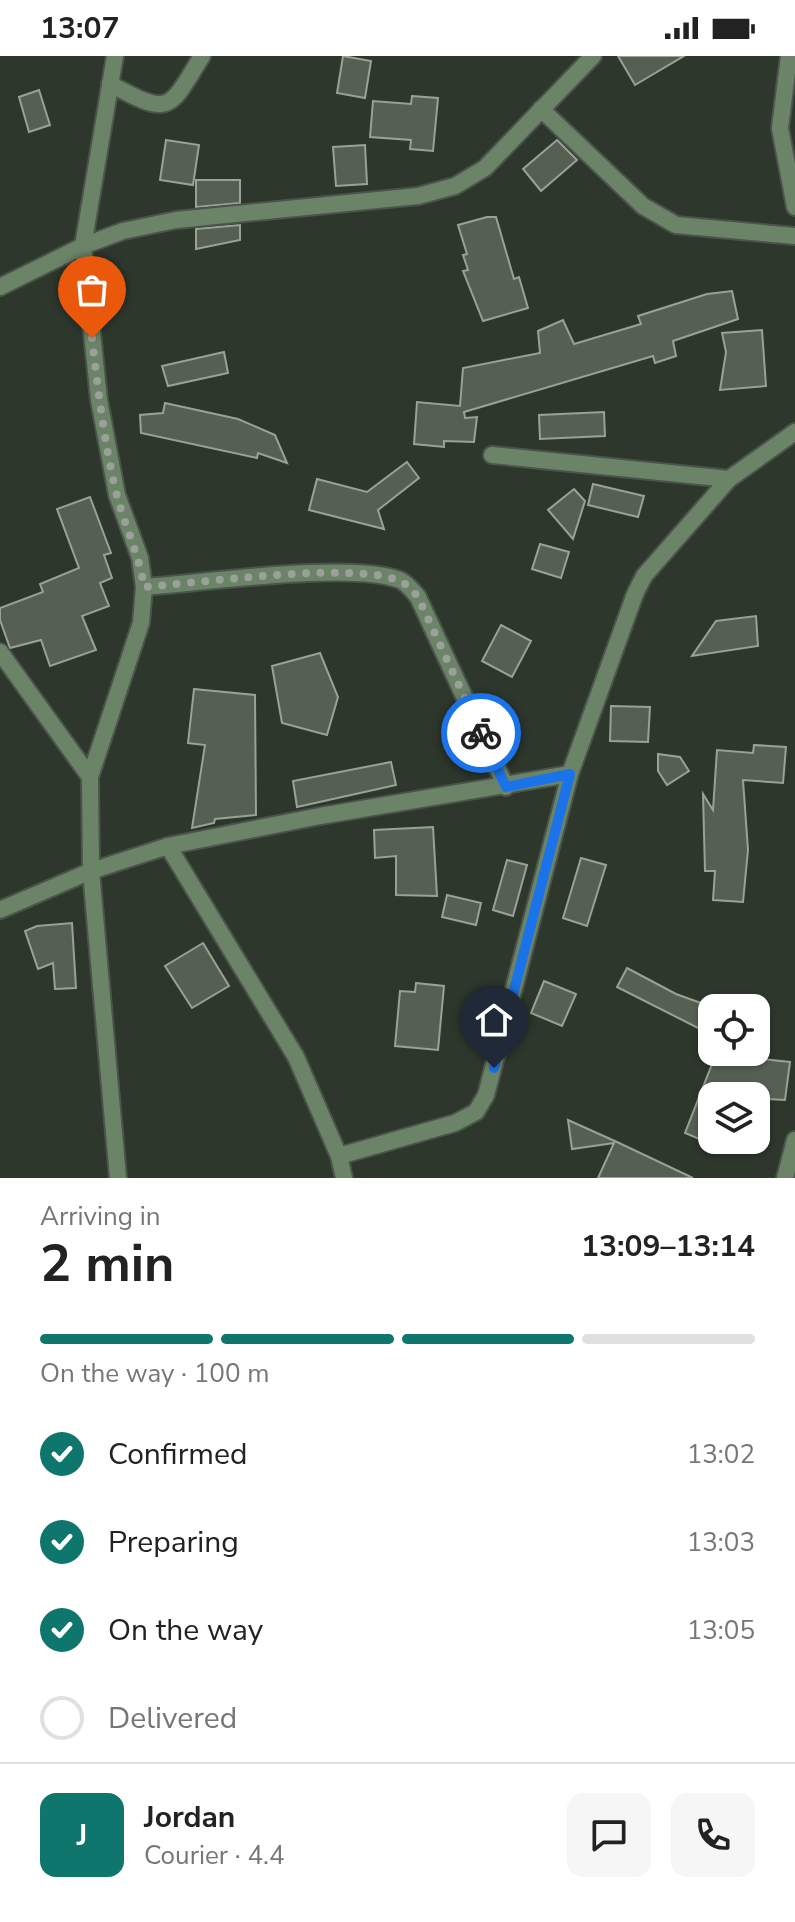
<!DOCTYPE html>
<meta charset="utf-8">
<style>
:root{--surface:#fff;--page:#f6f6f6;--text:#222;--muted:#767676;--line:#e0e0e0;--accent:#0f766e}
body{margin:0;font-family:"Nunito Sans",sans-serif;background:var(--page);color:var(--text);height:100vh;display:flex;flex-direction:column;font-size:30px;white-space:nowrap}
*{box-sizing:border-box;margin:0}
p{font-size:26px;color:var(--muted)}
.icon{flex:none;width:44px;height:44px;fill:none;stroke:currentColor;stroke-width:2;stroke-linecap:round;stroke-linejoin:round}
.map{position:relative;height:1122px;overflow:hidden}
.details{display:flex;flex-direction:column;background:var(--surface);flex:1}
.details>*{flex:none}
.buttons{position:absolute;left:698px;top:938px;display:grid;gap:16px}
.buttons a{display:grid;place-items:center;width:72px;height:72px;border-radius:16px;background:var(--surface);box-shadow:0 2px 6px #0004;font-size:40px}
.pin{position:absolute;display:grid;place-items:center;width:68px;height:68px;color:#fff;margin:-82px -34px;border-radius:50% 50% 50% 0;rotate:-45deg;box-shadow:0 0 8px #0007}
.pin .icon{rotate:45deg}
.courier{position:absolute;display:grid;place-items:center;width:80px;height:80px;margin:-40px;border:6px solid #1a73e8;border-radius:50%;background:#fff;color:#222;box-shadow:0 2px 10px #0007}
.summary em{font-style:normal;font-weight:700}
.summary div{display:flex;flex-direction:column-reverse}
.summary{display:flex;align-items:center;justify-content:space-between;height:136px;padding:0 40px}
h1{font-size:52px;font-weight:700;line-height:60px}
.bar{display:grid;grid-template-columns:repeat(4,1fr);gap:12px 8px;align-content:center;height:96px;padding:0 40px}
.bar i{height:10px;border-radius:6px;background:var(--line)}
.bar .current{background:var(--accent)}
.bar p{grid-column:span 4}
.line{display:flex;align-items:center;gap:20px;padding:0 40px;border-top:2px solid var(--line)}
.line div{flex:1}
.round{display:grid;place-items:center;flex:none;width:84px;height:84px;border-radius:16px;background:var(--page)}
ol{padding:0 40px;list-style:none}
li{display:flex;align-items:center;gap:24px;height:88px}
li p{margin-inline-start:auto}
li .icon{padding:8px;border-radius:50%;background:var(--accent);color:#fff;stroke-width:4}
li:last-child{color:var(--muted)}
li i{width:44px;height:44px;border:4px solid var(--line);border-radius:50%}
.status{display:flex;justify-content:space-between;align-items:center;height:56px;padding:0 40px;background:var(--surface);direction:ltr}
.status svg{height:22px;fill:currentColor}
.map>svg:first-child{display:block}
</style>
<div class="status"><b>13:07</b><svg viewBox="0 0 49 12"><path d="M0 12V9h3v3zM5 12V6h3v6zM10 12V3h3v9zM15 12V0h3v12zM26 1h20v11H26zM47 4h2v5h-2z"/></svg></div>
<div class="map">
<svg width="795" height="1122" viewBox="0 0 795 1122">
<rect width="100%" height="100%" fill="#2d372c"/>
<!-- building -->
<g fill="#556053" stroke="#97a395" stroke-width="2">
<path d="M343,0l28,5 -6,37 -28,-5z"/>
<path d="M618,0h66l-49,29z"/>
<path d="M39,34l11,35 -21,7 -10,-35z"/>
<path d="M412,40l26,2 -5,53 -23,-2 1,-9 -41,-3 3,-36 38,3z"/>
<path d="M166,84l33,5 -6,40 -33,-5z"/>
<path d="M557,84l20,20 -36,31 -18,-22z"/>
<path d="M365,89l2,39 -31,2 -3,-39z"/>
<path d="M196,124h44v23l-44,4z"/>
<path d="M487,161h9l18,62 5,-2 9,31 -45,13 -20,-50 5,-1 -5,-15 4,-1 -9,-29z"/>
<path d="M240,169v15l-44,9v-20z"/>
<path d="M732,235l6,28 -65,22 3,15 -21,7 -2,-7 -189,56 1,6 12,-1 -3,25 -30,-1v6l-30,-3 3,-42 43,4 3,-38 77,-15 -2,-22 25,-11 11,24 67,-20 -3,-8 69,-22z"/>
<path d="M762,274l4,56 -46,4 6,-38 -4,-19z"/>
<path d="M224,296l4,21 -60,13 -6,-20z"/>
<path d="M165,347l73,16 37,16 12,28 -29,-10 -1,5 -116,-25 -1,-18 23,-2z"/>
<path d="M604,356l1,24 -65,3 -1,-24z"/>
<path d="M407,406l12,16 -41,32 6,19 -75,-19 8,-31 50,13z"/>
<path d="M593,428l51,12 -6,21 -50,-12z"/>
<path d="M574,433l11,12 -12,38 -25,-29z"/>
<path d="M90,441l21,56 -7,2 8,23 -12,5 9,23 -27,10 14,34 -46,16 -9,-26 -31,8 -10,-28v-12l43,-16 -3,-8 39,-16 -22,-59z"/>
<path d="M540,488l29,8 -8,26 -29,-9z"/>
<path d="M756,560l2,30 -66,10 24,-35z"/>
<path d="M501,569l30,16 -19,36 -30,-16z"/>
<path d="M320,597l18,44 -11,38 -45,-12 -10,-57z"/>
<path d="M194,633l61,6 1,120 -41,4 -1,4 -22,5 13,-83 -17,-2z"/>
<path d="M611,650l39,1 -2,35 -38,-1z"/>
<path d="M754,689l32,2 -3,36 -40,-3 5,70 -5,52 -30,-2 2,-29h-10l-2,-77 10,16 4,-60 36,3z"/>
<path d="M658,698l22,3 9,14 -22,14 -9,-14z"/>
<path d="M391,706l5,23 -99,22 -4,-26z"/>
<path d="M433,771l4,69 -41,-1v-39l-21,2 -1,-28z"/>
<path d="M581,802l25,7 -19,61 -24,-8z"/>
<path d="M507,804l20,5 -14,51 -20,-6z"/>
<path d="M447,839l34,8 -5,22 -34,-8z"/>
<path d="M72,867l4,65 -21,1 -2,-26 -15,6 -13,-38 12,-5z"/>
<path d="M203,887l26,43 -37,22 -27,-42z"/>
<path d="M627,912l49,26 36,13v28l-95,-48z"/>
<path d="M544,925l32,13 -14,32 -31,-13z"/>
<path d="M416,927l28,3 -6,64 -43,-4 5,-55 15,1z"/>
<path d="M716,998l74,8 -5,38 -73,-4v24l-8,21 -19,-8z"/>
<path d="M568,1064l49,22 76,36h-95l16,-35 -42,6z"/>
</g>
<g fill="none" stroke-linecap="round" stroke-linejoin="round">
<defs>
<g id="minor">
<path d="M115,0l-32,190 16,154 18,95 23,63 4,29c58,-4 207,-26 256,-7 7,3 13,11 18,17l88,190"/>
<path d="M789,0l-9,72 15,79"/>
<path d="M110,28c60,32 58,28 92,-28"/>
<path d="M541,53l102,97 33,19 119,11"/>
<path d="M0,231l83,-41 40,-15 53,-11 242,-24 37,-10 30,-18 108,-112"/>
<path d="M492,399l237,24"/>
<path d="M0,596l90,125"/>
<path d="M168,790l128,211 43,99 5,22"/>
<path d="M0,854l91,-39 77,-25 152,-30 250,-42"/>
<path d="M339,1100l116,-33 21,-11 10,-17 84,-321 65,-180 9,-18 85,-97 66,-47"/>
<path d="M118,1122l-27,-307 -1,-94 51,-154 3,-36"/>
<path d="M785,1122l10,-38"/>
</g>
</defs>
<!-- minor casing -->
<use href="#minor" stroke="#4b544a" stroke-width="20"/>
<!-- minor -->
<use href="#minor" stroke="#6b8468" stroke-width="16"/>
</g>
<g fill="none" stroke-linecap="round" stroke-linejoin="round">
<!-- done -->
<path stroke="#99a199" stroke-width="8" stroke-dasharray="0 14.4" d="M92,282c6,52 12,103 24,154 8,33 23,61 28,95 57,-4 209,-26 256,-6 7,3 13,10 18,16l63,136"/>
<!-- route -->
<path stroke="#1a73e8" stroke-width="10" d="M481,677l25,54 64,-13 -76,294"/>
</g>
</svg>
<div class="buttons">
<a><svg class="icon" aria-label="locate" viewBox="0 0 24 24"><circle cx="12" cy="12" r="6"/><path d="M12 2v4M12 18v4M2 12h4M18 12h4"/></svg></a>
<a><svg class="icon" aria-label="layers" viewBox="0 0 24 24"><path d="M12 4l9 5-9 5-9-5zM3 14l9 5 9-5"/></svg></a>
</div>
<div class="pin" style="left:92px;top:282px;background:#ea580c"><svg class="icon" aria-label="bag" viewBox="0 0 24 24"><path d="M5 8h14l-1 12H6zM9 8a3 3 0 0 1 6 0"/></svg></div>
<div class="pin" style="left:494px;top:1012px;background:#1f2937"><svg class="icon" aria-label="home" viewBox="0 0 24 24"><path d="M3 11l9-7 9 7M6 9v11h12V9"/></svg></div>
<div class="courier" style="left:481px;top:677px"><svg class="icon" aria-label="bike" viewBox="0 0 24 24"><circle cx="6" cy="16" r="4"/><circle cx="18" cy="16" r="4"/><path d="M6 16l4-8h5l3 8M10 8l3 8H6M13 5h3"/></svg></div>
</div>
<section class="details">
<div class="summary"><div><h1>2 min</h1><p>Arriving in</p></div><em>13:09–13:14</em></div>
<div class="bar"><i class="current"></i><i class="current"></i><i class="current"></i><i></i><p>On the way · 100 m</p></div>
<ol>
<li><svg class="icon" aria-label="check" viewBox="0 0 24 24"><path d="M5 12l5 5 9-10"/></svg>Confirmed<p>13:02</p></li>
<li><svg class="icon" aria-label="check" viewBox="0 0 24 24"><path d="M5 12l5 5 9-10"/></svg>Preparing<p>13:03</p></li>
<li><svg class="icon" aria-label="check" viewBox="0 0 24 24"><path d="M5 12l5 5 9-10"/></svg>On the way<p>13:05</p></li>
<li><i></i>Delivered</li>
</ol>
<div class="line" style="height:144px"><b class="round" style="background:var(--accent);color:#fff">J</b><div><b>Jordan</b><p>Courier · 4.4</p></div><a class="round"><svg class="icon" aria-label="chat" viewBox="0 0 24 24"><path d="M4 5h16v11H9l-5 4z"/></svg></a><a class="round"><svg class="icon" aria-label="phone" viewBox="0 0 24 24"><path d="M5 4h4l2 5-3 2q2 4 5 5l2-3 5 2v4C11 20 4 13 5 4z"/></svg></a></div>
</section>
